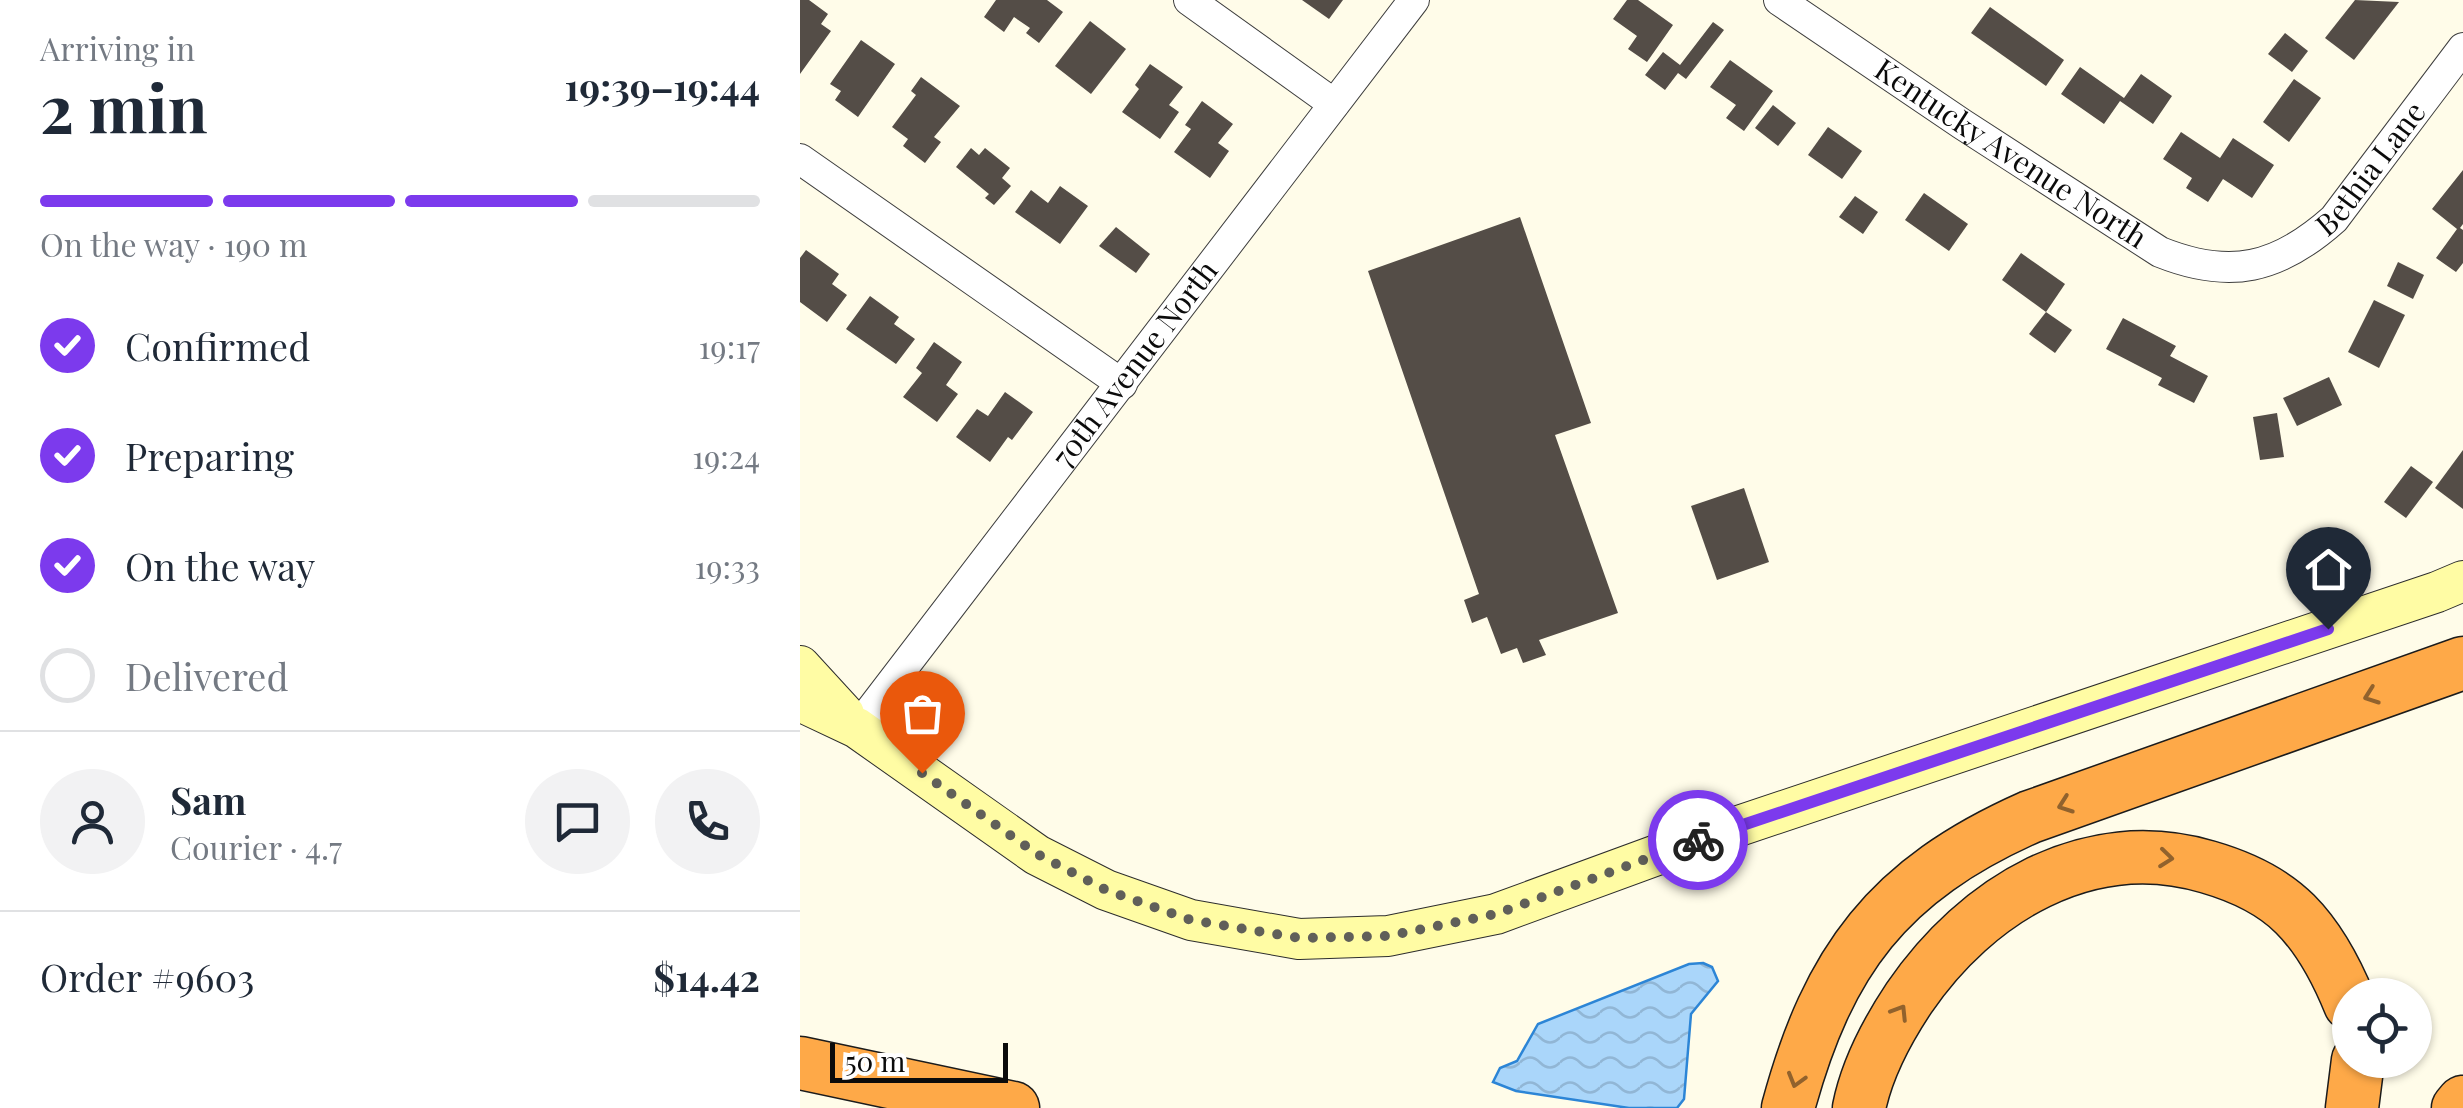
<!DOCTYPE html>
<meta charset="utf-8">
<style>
:root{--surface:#fff;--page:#f2f2f3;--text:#1f2937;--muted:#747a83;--line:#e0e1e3;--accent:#7c3aed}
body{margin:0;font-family:"Playfair Display",serif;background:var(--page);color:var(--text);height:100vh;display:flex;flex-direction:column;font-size:38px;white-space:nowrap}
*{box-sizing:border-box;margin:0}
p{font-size:32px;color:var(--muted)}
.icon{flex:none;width:55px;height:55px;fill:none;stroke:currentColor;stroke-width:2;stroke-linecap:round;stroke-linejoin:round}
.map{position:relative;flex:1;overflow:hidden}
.details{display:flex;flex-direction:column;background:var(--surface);width:800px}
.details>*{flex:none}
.tools{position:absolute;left:1532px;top:978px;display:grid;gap:20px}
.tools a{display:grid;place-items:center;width:100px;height:100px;border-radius:50%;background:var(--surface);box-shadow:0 2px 8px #0004;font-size:50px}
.scale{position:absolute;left:30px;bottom:25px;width:178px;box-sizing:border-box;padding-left:10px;border:5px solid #0b0b0b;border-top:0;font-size:28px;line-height:35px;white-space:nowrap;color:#0b0b0b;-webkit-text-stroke:8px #fff;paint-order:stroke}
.pin{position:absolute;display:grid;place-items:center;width:85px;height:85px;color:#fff;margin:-102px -42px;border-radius:50% 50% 50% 0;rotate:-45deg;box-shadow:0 0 10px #0007}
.pin .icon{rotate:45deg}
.courier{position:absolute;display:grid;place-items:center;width:100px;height:100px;margin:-50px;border:8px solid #7c3aed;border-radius:50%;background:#fff;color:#222;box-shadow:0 2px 12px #0007}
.headline em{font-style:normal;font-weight:700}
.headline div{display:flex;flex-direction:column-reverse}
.headline{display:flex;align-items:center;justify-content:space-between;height:170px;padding:0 40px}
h1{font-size:65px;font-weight:700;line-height:75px}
.bar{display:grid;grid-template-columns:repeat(4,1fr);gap:15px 10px;align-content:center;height:120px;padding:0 40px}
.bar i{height:12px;border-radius:8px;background:var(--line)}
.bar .current{background:var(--accent)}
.bar p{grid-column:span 4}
.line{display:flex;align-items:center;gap:25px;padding:0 40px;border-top:2px solid var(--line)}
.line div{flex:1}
.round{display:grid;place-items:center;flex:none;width:105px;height:105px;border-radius:52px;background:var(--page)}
ol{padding:0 40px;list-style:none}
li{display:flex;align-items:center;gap:30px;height:110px}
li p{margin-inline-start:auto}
li .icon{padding:10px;border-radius:50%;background:var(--accent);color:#fff;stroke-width:4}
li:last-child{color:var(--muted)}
li i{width:55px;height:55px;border:5px solid var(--line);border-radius:50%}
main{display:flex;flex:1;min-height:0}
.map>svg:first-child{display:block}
</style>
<main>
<section class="details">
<div class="headline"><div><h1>2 min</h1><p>Arriving in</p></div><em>19:39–19:44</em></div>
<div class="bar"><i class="current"></i><i class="current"></i><i class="current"></i><i></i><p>On the way · 190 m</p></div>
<ol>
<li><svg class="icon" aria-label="check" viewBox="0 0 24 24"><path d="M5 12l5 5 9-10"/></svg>Confirmed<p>19:17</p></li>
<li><svg class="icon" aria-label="check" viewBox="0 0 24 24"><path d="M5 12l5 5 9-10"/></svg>Preparing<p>19:24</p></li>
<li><svg class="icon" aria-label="check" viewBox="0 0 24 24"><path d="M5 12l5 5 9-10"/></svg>On the way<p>19:33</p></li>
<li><i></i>Delivered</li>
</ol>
<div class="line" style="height:180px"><a class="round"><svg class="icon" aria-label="person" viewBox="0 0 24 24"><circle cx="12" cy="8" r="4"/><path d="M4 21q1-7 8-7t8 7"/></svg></a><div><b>Sam</b><p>Courier · 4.7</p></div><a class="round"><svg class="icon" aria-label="chat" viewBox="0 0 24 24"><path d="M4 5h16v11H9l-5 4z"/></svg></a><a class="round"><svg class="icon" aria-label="phone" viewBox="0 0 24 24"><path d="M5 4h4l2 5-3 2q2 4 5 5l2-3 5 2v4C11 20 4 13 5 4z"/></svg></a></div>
<div class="line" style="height:130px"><div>Order #9603</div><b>$14.42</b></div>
</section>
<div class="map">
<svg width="1663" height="1108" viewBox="0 0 1663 1108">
<defs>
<pattern id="water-waves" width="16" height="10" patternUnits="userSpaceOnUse" patternTransform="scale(2.5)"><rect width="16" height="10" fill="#aad6fa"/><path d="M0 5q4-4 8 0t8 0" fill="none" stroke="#91b6d5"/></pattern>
</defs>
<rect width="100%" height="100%" fill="#fffce9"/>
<!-- water -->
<path fill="url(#water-waves)" stroke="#2c85d6" stroke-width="2.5" d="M903,963l9,4 6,14 -27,33 -7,85 -7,9h-48l-113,-17 -23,-9 7,-14 17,-7 21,-37 151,-60z"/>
<!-- building -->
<g fill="#544d47">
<path d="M0,0h9l19,14 -7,10 10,7 -31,43z"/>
<path d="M196,0h51l16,12 -24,31 -13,-10 4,-5 -16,-11 -10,15 -20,-15z"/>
<path d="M502,0h41l-14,19z"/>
<path d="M827,0h11l35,25 -26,37 -19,-13 9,-13 -24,-17z"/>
<path d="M1555,0l44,2 -45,58 -29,-22z"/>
<path d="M1190,7l74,53 -18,26 -75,-53z"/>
<path d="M290,21l36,28 -35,45 -36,-28z"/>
<path d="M913,22l11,8 -38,49 -8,-6 -13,17 -20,-15 18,-23 17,13z"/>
<path d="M1485,33l23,18 -16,21 -24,-18z"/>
<path d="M61,40l34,24 -37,53 -23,-17 6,-9 -11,-7z"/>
<path d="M930,60l43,31 -29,40 -18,-13 10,-13 -26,-18z"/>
<path d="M350,64l33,23 -14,18 10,7 -19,27 -38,-27 17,-23 -4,-4z"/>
<path d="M1280,67l44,31 17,-24 31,22 -19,28 -33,-23 -16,23 -43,-30z"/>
<path d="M121,77l39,29 -26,31 7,5 -16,21 -22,-17 5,-7 -16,-12 24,-32 -5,-4z"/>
<path d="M1494,79l27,19 -32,44 -26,-20z"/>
<path d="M402,101l31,23 -15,19 11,8 -19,27 -36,-26 17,-23 -6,-4z"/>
<path d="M973,105l23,18 -18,23 -23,-18z"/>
<path d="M1028,127l34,24 -20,28 -34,-24z"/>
<path d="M1381,132l39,26 13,-20 41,27 -22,33 -29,-19 -15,23 -22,-14 6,-10 -29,-19z"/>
<path d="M171,148l8,7 6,-7 25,20 -8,10 9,8 -17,19 -9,-7 4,-4 -33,-27z"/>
<path d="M1663,170v54l-3,4 3,2v33l-7,9 -20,-14 21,-29 -25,-20z"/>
<path d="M260,186l28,20 -28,38 -45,-32 16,-22 17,13z"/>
<path d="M1124,193l44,31 -19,27 -44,-31z"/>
<path d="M1055,196l23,16 -15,22 -24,-17z"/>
<path d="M720,217l71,206 -36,12 63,178 -79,27 7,15 -23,8 -6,-15 -16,6 -14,-37 -15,6 -8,-23 15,-6 -111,-323z"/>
<path d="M316,227l34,27 -14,19 -37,-27z"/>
<path d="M6,250l33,24 -7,10 15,11 -20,27 -27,-20v-44z"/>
<path d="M1221,253l44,31 -19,28 -44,-32z"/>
<path d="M1598,262l26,13 -11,24 -26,-13z"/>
<path d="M70,296l29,21 -5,7 21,15 -19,25 -50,-35z"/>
<path d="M1574,300l31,15 -26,53 -31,-16z"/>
<path d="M1246,312l26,18 -17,23 -26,-19z"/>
<path d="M1323,318l53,28 -6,10 38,20 -14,27 -36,-18 4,-7 -56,-29z"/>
<path d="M134,342l28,20 -16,23 12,9 -21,28 -34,-25 19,-24 -6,-5z"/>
<path d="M1529,377l13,28 -45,21 -14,-28z"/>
<path d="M205,392l28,20 -21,28 -4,-3 -18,25 -34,-25 21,-28 11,7z"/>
<path d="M1477,413l7,44 -24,3 -7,-43z"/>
<path d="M1663,450v59l-28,-21z"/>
<path d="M1611,466l22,16 -27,36 -22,-16z"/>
<path d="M944,488l25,74 -52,18 -26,-74z"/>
</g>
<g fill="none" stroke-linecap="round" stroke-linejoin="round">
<defs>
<g id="street">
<path d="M389,0l145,104"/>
<path id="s1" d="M979,0l183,124 198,128c70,28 118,17 174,-33l129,-171"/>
<path d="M0,159l322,225"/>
<path id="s2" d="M57,728l557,-728"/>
</g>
<g id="secondary">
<path d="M0,666l44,48"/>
<path d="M0,701l57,27 180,127 69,35 85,30 108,19 89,-3 108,-22 210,-77 731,-245 26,-11"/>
</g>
<g id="highway">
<path d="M0,1063l213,45"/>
<path d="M988,1108c40,-148 100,-228 242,-291l433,-154"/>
<path d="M1059,1108c8,-40 28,-77 50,-110 67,-98 179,-167 299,-131 31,9 64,24 87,47 25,25 42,58 55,90"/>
<path d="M1552,1108l6,-48"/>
<path d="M1658,1108l5,-6"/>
</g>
</defs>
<!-- street casing -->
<use href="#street" stroke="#3e3e3e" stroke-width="32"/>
<!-- secondary casing -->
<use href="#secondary" stroke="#2d2d2d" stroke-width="42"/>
<!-- highway casing -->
<use href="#highway" stroke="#1c1c1c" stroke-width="55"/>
<!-- street -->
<use href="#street" stroke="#fff" stroke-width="30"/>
<!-- secondary -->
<use href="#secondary" stroke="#fffca4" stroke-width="40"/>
<!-- highway -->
<use href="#highway" stroke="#fea948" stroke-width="52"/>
</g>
<!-- one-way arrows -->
<defs><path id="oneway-chevron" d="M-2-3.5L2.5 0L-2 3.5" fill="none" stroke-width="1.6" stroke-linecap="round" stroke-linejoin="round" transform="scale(2.5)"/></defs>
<g stroke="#91622d">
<use href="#oneway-chevron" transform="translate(1571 696) rotate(160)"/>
<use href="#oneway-chevron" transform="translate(1265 805) rotate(160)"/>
<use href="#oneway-chevron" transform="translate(1366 858) rotate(6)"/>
<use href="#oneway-chevron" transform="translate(1100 1012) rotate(-58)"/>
<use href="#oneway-chevron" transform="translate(996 1080) rotate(106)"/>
</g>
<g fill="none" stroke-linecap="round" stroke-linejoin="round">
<!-- done -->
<path stroke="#605f59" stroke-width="10" stroke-dasharray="0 18" d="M122,773l115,81 69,36 85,30 108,18 89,-2 108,-22 202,-74"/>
<!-- route -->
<path stroke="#7c3aed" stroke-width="12" d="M898,840l630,-211"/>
</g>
<g text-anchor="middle" stroke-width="10" stroke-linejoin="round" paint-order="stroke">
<!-- street labels -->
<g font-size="30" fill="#0b0b0b" stroke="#fff">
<text dy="10" stroke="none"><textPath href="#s1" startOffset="278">Kentucky Avenue North</textPath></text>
<text dy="10" stroke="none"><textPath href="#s1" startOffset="708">Bethia Lane</textPath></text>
<text dy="10" stroke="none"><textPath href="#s2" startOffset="458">70th Avenue North</textPath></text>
</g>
</g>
</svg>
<div class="tools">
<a><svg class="icon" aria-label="locate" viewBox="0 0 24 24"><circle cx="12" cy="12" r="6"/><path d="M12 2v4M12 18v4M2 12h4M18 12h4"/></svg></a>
</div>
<div class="scale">50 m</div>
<div class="pin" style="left:122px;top:773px;background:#ea580c"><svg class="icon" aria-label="bag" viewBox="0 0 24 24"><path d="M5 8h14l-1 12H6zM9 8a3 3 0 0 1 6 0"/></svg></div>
<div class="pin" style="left:1528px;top:629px;background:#1f2937"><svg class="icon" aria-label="home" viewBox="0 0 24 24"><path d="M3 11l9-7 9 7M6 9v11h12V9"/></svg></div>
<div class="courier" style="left:898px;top:840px"><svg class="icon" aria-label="bike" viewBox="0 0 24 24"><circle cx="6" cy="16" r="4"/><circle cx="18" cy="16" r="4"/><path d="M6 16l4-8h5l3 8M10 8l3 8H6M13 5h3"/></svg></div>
</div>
</main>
